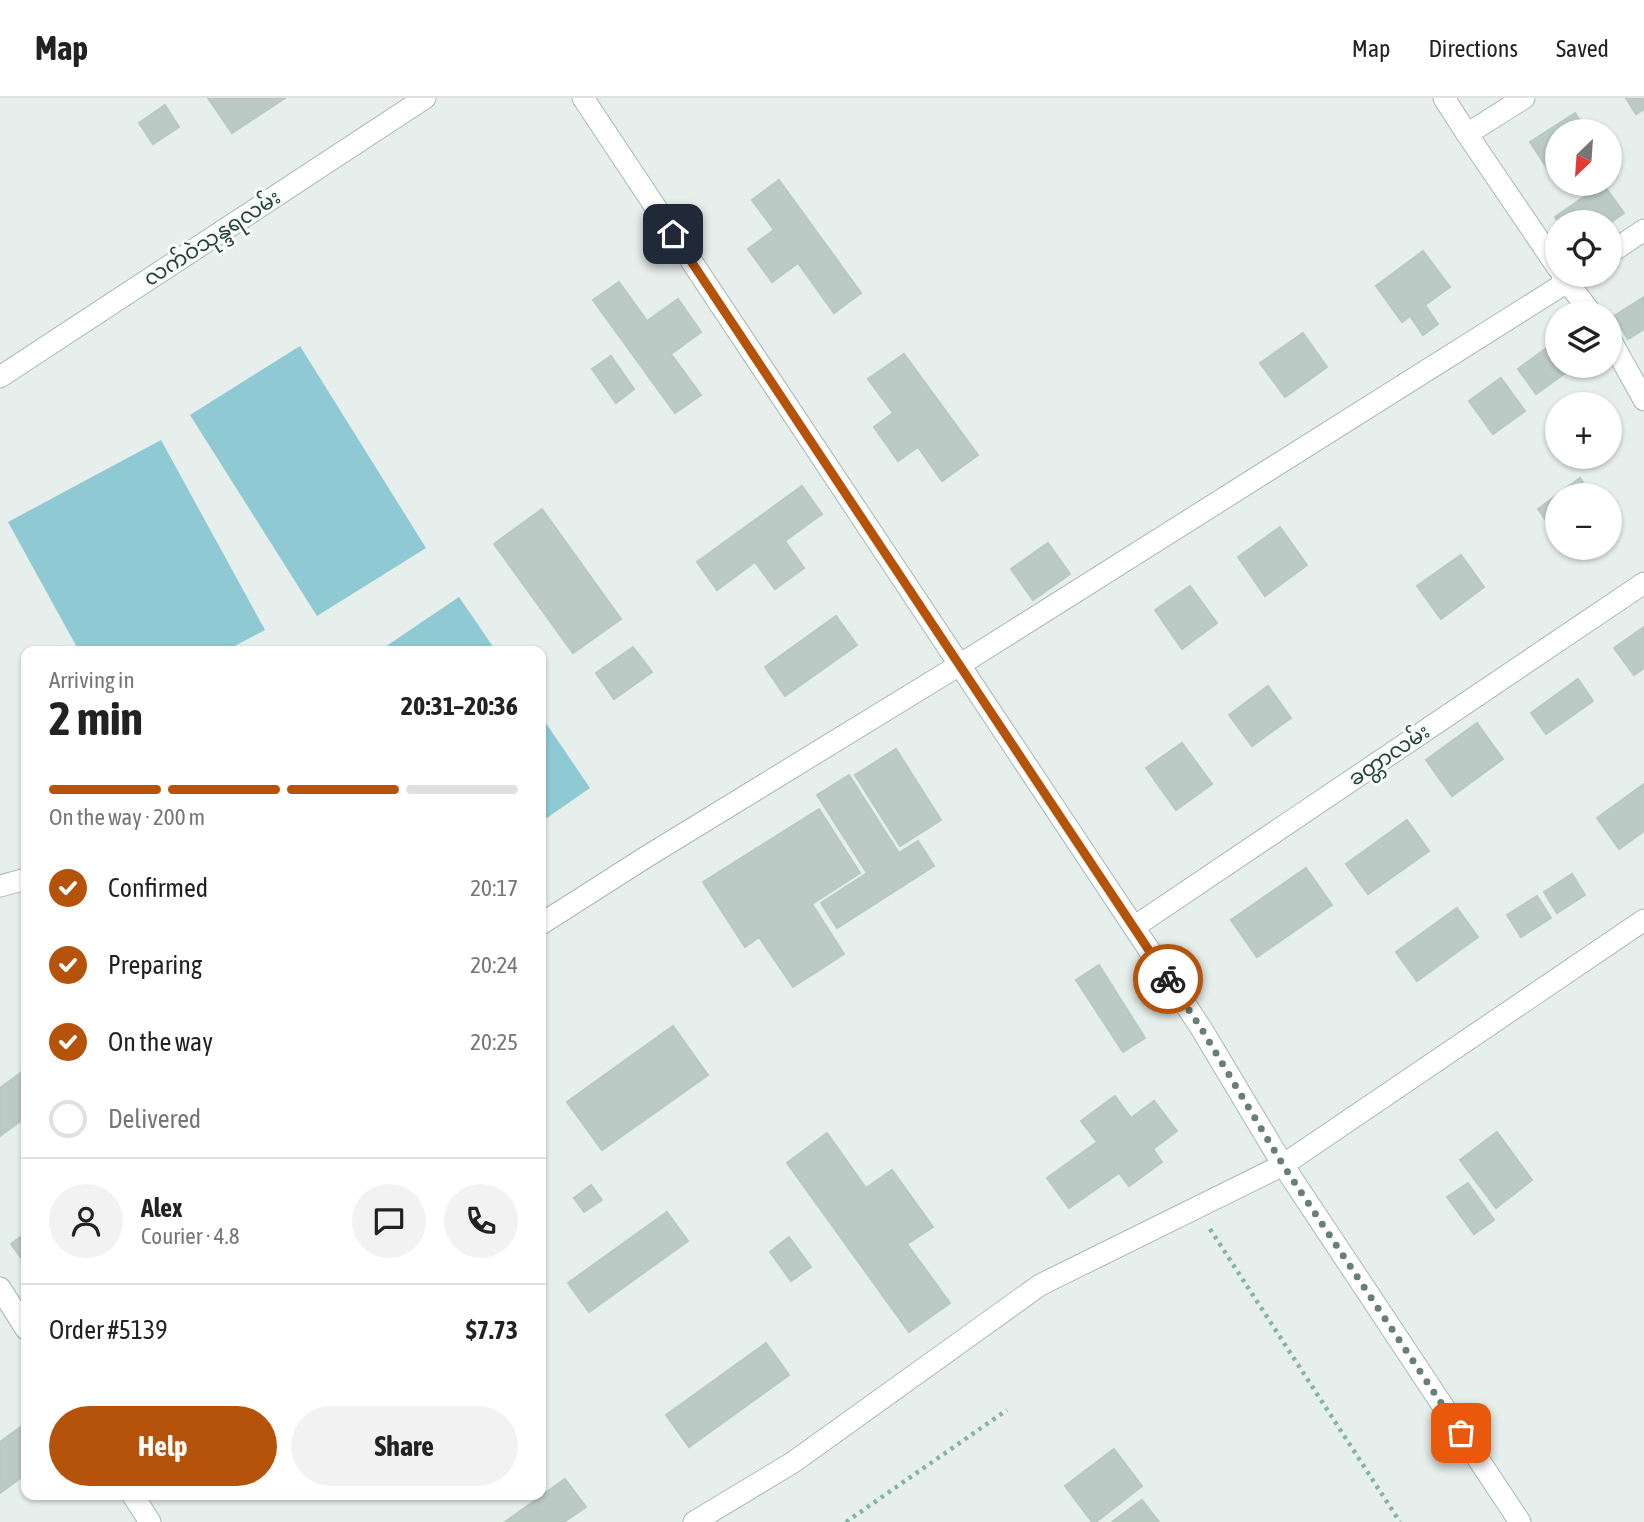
<!DOCTYPE html>
<meta charset="utf-8">
<style>
:root{--surface:#fff;--page:#f2f2f2;--text:#222;--muted:#767676;--line:#e0e0e0;--accent:#b45309}
body{margin:0;font-family:"Asap Condensed","Noto Sans Myanmar",sans-serif;background:var(--page);color:var(--text);height:100vh;display:flex;flex-direction:column;font-size:26px;white-space:nowrap}
*{box-sizing:border-box;margin:0}
p{font-size:23px;color:var(--muted)}
.icon{flex:none;width:38px;height:38px;fill:none;stroke:currentColor;stroke-width:2;stroke-linecap:round;stroke-linejoin:round}
.map{position:relative;flex:1;overflow:hidden}
.sheet{position:absolute;left:21px;top:548px;width:525px;height:854px;display:flex;flex-direction:column;background:var(--surface);border-radius:14px;box-shadow:0 2px 5px #0004}
.sheet>*{flex:none}
.needle{width:46px;rotate:205deg}
.tools{position:absolute;left:1545px;top:21px;display:grid;gap:14px}
.tools a{display:grid;place-items:center;width:77px;height:77px;border-radius:50%;background:var(--surface);box-shadow:0 2px 5px #0004;font-size:35px}
.pin{position:absolute;display:grid;place-items:center;width:60px;height:60px;color:#fff;margin:-30px;border-radius:14px;box-shadow:0 4px 10px #0006}
.courier{position:absolute;display:grid;place-items:center;width:70px;height:70px;margin:-35px;border:5px solid #b45309;border-radius:50%;background:#fff;color:#222;box-shadow:0 2px 9px #0007}
.head em{font-style:normal;font-weight:700}
.head div{display:flex;flex-direction:column-reverse}
.head{display:flex;align-items:center;justify-content:space-between;height:119px;padding:0 28px}
h1{font-size:46px;font-weight:700;line-height:52px}
.bar{display:grid;grid-template-columns:repeat(4,1fr);gap:10px 7px;align-content:center;height:84px;padding:0 28px}
.bar i{height:9px;border-radius:5px;background:var(--line)}
.bar .selected{background:var(--accent)}
.bar p{grid-column:span 4}
.line{display:flex;align-items:center;gap:18px;padding:0 28px;border-top:2px solid var(--line)}
.line div{flex:1}
.round{display:grid;place-items:center;flex:none;width:74px;height:74px;border-radius:37px;background:var(--page)}
ol{padding:0 28px;list-style:none}
li{display:flex;align-items:center;gap:21px;height:77px}
li p{margin-inline-start:auto}
li .icon{padding:7px;border-radius:50%;background:var(--accent);color:#fff;stroke-width:4}
li:last-child{color:var(--muted)}
li i{width:38px;height:38px;border:4px solid var(--line);border-radius:50%}
.action{display:flex;gap:14px;margin-top:auto;padding:14px 28px}
.action a{flex:1;height:80px;border-radius:42px;background:var(--accent);color:#fff;font-size:28px;font-weight:700;line-height:80px;text-align:center}
.action a+a{background:var(--page);color:var(--text)}
header{display:flex;align-items:center;gap:42px;box-sizing:border-box;height:98px;padding:0 35px;background:var(--surface);border-bottom:2px solid var(--line)}
header strong{font-size:33px}
nav{display:flex;gap:38px;margin-inline-start:auto;font-size:24px}
.map>svg:first-child{display:block}
</style>
<header>
<strong>Map</strong>
<nav><a>Map</a><a>Directions</a><a>Saved</a></nav>
</header>
<div class="map">
<svg width="1644" height="1424" viewBox="0 0 1644 1424">
<rect width="100%" height="100%" fill="#e6efeb"/>
<!-- water -->
<g fill="#8ec9d4">
<path d="M300,248l126,202 -109,68 -127,-201z"/>
<path d="M161,342l104,190 -40,21h-146l-71,-129z"/>
<path d="M459,499l37,54h-117z"/>
<path d="M541,618l49,72 -49,34z"/>
</g>
<!-- building -->
<g fill="#bbcac4" stroke="#b8c9c2" stroke-width="2">
<path d="M208,0h77l-53,35z"/>
<path d="M1626,0h18v11l-8,5z"/>
<path d="M165,7l14,22 -26,17 -14,-21z"/>
<path d="M1575,15l12,18h-29v35l-9,5 -19,-29z"/>
<path d="M779,82l82,113 -27,20 -36,-50 -26,19 -24,-33 26,-19 -22,-30z"/>
<path d="M1603,86l21,29 -14,10 -52,-1 -3,-5z"/>
<path d="M1423,153l27,36 -25,18 13,19 -15,11 -13,-19 -8,6 -26,-36z"/>
<path d="M619,184l28,39 31,-22 23,33 -30,22 30,41 -26,18 -82,-113z"/>
<path d="M1644,199v32l-16,10 -14,-23z"/>
<path d="M1303,235l24,34 -42,30 -25,-34z"/>
<path d="M1556,243l2,25h17l-39,28 -18,-25z"/>
<path d="M904,256l74,101 -36,26 -24,-34 -20,14 -24,-34 19,-14 -25,-34z"/>
<path d="M611,258l23,33 -18,14 -24,-34z"/>
<path d="M1501,280l24,33 -32,23 -24,-33z"/>
<path d="M1580,380l12,17h-34l-1,41 -19,-27z"/>
<path d="M802,388l20,28 -37,27 19,27 -29,21 -20,-27 -38,28 -20,-28z"/>
<path d="M542,411l79,110 -48,34 -79,-109z"/>
<path d="M1280,429l27,38 -42,31 -27,-39z"/>
<path d="M1048,445l22,31 -37,26 -22,-31z"/>
<path d="M1461,457l23,32 -43,32 -24,-33z"/>
<path d="M1190,488l27,37 -35,26 -27,-39z"/>
<path d="M836,518l21,29 -72,51 -20,-29z"/>
<path d="M1644,529v41l-10,7 -20,-27z"/>
<path d="M633,549l19,25 -38,27 -18,-26z"/>
<path d="M1578,581l15,22 -47,33 -15,-21z"/>
<path d="M1268,588l23,32 -39,28 -23,-31z"/>
<path d="M1477,625l26,36 -51,37 -26,-36z"/>
<path d="M1182,645l30,41 -36,26 -30,-42z"/>
<path d="M896,651l45,71 -41,26 -45,-71z"/>
<path d="M849,677l50,78 19,-12 16,25 -97,62 -16,-25 46,-30 -50,-78z"/>
<path d="M1644,686v47l-25,18 -22,-31z"/>
<path d="M819,711l41,64 -48,31 32,50 -51,33 -34,-50 -14,10 -42,-65z"/>
<path d="M1407,722l22,31 -61,43 -22,-30z"/>
<path d="M1306,770l26,37 -75,52 -26,-37z"/>
<path d="M1572,776l13,21 -28,18 -13,-21z"/>
<path d="M1537,798l14,22 -30,19 -14,-22z"/>
<path d="M1457,810l21,29 -61,44 -21,-29z"/>
<path d="M1099,867l46,73 -22,14 -47,-72z"/>
<path d="M673,928l35,49 -106,75 -35,-48z"/>
<path d="M26,971v48l-26,19v-48z"/>
<path d="M1115,998l16,22 23,-17 23,30 -24,18 9,13 -33,24 -10,-13 -50,35 -22,-30 50,-36 -16,-21z"/>
<path d="M1497,1034l35,48 -36,28 -36,-48z"/>
<path d="M827,1035l39,55 26,-18 41,57 -26,17 43,59 -41,29 -122,-169z"/>
<path d="M1468,1085l26,37 -20,14 -27,-37z"/>
<path d="M591,1087l11,15 -18,12 -10,-14z"/>
<path d="M667,1114l21,29 -99,71 -21,-29z"/>
<path d="M26,1135v32l-15,-21z"/>
<path d="M789,1139l22,30 -20,14 -21,-29z"/>
<path d="M766,1245l23,32 -100,72 -23,-32z"/>
<path d="M26,1325v51l-26,19v-51z"/>
<path d="M1114,1351l28,37 -46,36h-4l-27,-36z"/>
<path d="M565,1381l21,28 -22,15h-59z"/>
<path d="M1142,1402l17,22h-47z"/>
</g>
<g fill="none" stroke-linecap="round" stroke-linejoin="round">
<defs>
<g id="minor">
<path d="M583,0l618,930 82,137 237,357"/>
<path d="M1444,0l23,36"/>
<path d="M1524,0l-57,36 91,134"/>
<path d="M1610,155l34,-23"/>
<path d="M1562,177l29,38"/>
<path d="M1610,241l34,61"/>
<path d="M0,279l425,-279"/>
<path d="M0,788l26,-7"/>
<path d="M541,826l105,-67 315,-193 617,-389"/>
<path d="M1134,829l510,-344"/>
<path d="M0,1190l26,41"/>
<path d="M132,1396l18,28"/>
<path d="M694,1424l98,-59 248,-178 243,-120 361,-245"/>
</g>
</defs>
<!-- minor casing -->
<use href="#minor" stroke="#a8b8b2" stroke-width="23"/>
<!-- path -->
<g stroke="#86b3a5" stroke-width="4.5" stroke-dasharray="3.5 5" stroke-linecap="butt">
<path d="M1210,1131l190,293"/>
<path d="M846,1424l161,-112"/>
</g>
<!-- minor -->
<use href="#minor" stroke="#fff" stroke-width="21"/>
</g>
<g fill="none" stroke-linecap="round" stroke-linejoin="round">
<!-- done -->
<path stroke="#687f78" stroke-width="7" stroke-dasharray="0 12.6" d="M1168,881l33,49 82,137 178,268"/>
<!-- route -->
<path stroke="#b45309" stroke-width="9" d="M673,136l495,745"/>
</g>
<g text-anchor="middle" stroke-width="6" stroke-linejoin="round" paint-order="stroke">
<!-- street labels -->
<g font-size="21" fill="#24423a" stroke="#f7fbf9">
<text transform="translate(212 140) rotate(-33)" y="7">လက်ဝဲသုန္ဒရလမ်း</text>
<text transform="translate(1389 657) rotate(-34)" y="7">ခတ္တာလမ်း</text>
</g>
</g>
</svg>
<div class="tools">
<a><svg class="needle" viewBox="-14 -14 28 28"><path d="M0-13l5 13h-10z" fill="#e53935"/><path d="M0 13l5-13h-10z" fill="#767676"/></svg></a>
<a><svg class="icon" aria-label="locate" viewBox="0 0 24 24"><circle cx="12" cy="12" r="6"/><path d="M12 2v4M12 18v4M2 12h4M18 12h4"/></svg></a>
<a><svg class="icon" aria-label="layers" viewBox="0 0 24 24"><path d="M12 4l9 5-9 5-9-5zM3 14l9 5 9-5"/></svg></a>
<a>+</a>
<a>−</a>
</div>
<div class="pin" style="left:1461px;top:1335px;background:#ea580c"><svg class="icon" aria-label="bag" viewBox="0 0 24 24"><path d="M5 8h14l-1 12H6zM9 8a3 3 0 0 1 6 0"/></svg></div>
<div class="pin" style="left:673px;top:136px;background:#1f2937"><svg class="icon" aria-label="home" viewBox="0 0 24 24"><path d="M3 11l9-7 9 7M6 9v11h12V9"/></svg></div>
<div class="courier" style="left:1168px;top:881px"><svg class="icon" aria-label="bike" viewBox="0 0 24 24"><circle cx="6" cy="16" r="4"/><circle cx="18" cy="16" r="4"/><path d="M6 16l4-8h5l3 8M10 8l3 8H6M13 5h3"/></svg></div>
<section class="sheet">
<div class="head"><div><h1>2 min</h1><p>Arriving in</p></div><em>20:31–20:36</em></div>
<div class="bar"><i class="selected"></i><i class="selected"></i><i class="selected"></i><i></i><p>On the way · 200 m</p></div>
<ol>
<li><svg class="icon" aria-label="check" viewBox="0 0 24 24"><path d="M5 12l5 5 9-10"/></svg>Confirmed<p>20:17</p></li>
<li><svg class="icon" aria-label="check" viewBox="0 0 24 24"><path d="M5 12l5 5 9-10"/></svg>Preparing<p>20:24</p></li>
<li><svg class="icon" aria-label="check" viewBox="0 0 24 24"><path d="M5 12l5 5 9-10"/></svg>On the way<p>20:25</p></li>
<li><i></i>Delivered</li>
</ol>
<div class="line" style="height:126px"><a class="round"><svg class="icon" aria-label="person" viewBox="0 0 24 24"><circle cx="12" cy="8" r="4"/><path d="M4 21q1-7 8-7t8 7"/></svg></a><div><b>Alex</b><p>Courier · 4.8</p></div><a class="round"><svg class="icon" aria-label="chat" viewBox="0 0 24 24"><path d="M4 5h16v11H9l-5 4z"/></svg></a><a class="round"><svg class="icon" aria-label="phone" viewBox="0 0 24 24"><path d="M5 4h4l2 5-3 2q2 4 5 5l2-3 5 2v4C11 20 4 13 5 4z"/></svg></a></div>
<div class="line" style="height:91px"><div>Order #5139</div><b>$7.73</b></div>
<div class="action"><a>Help</a><a>Share</a></div>
</section>
</div>
